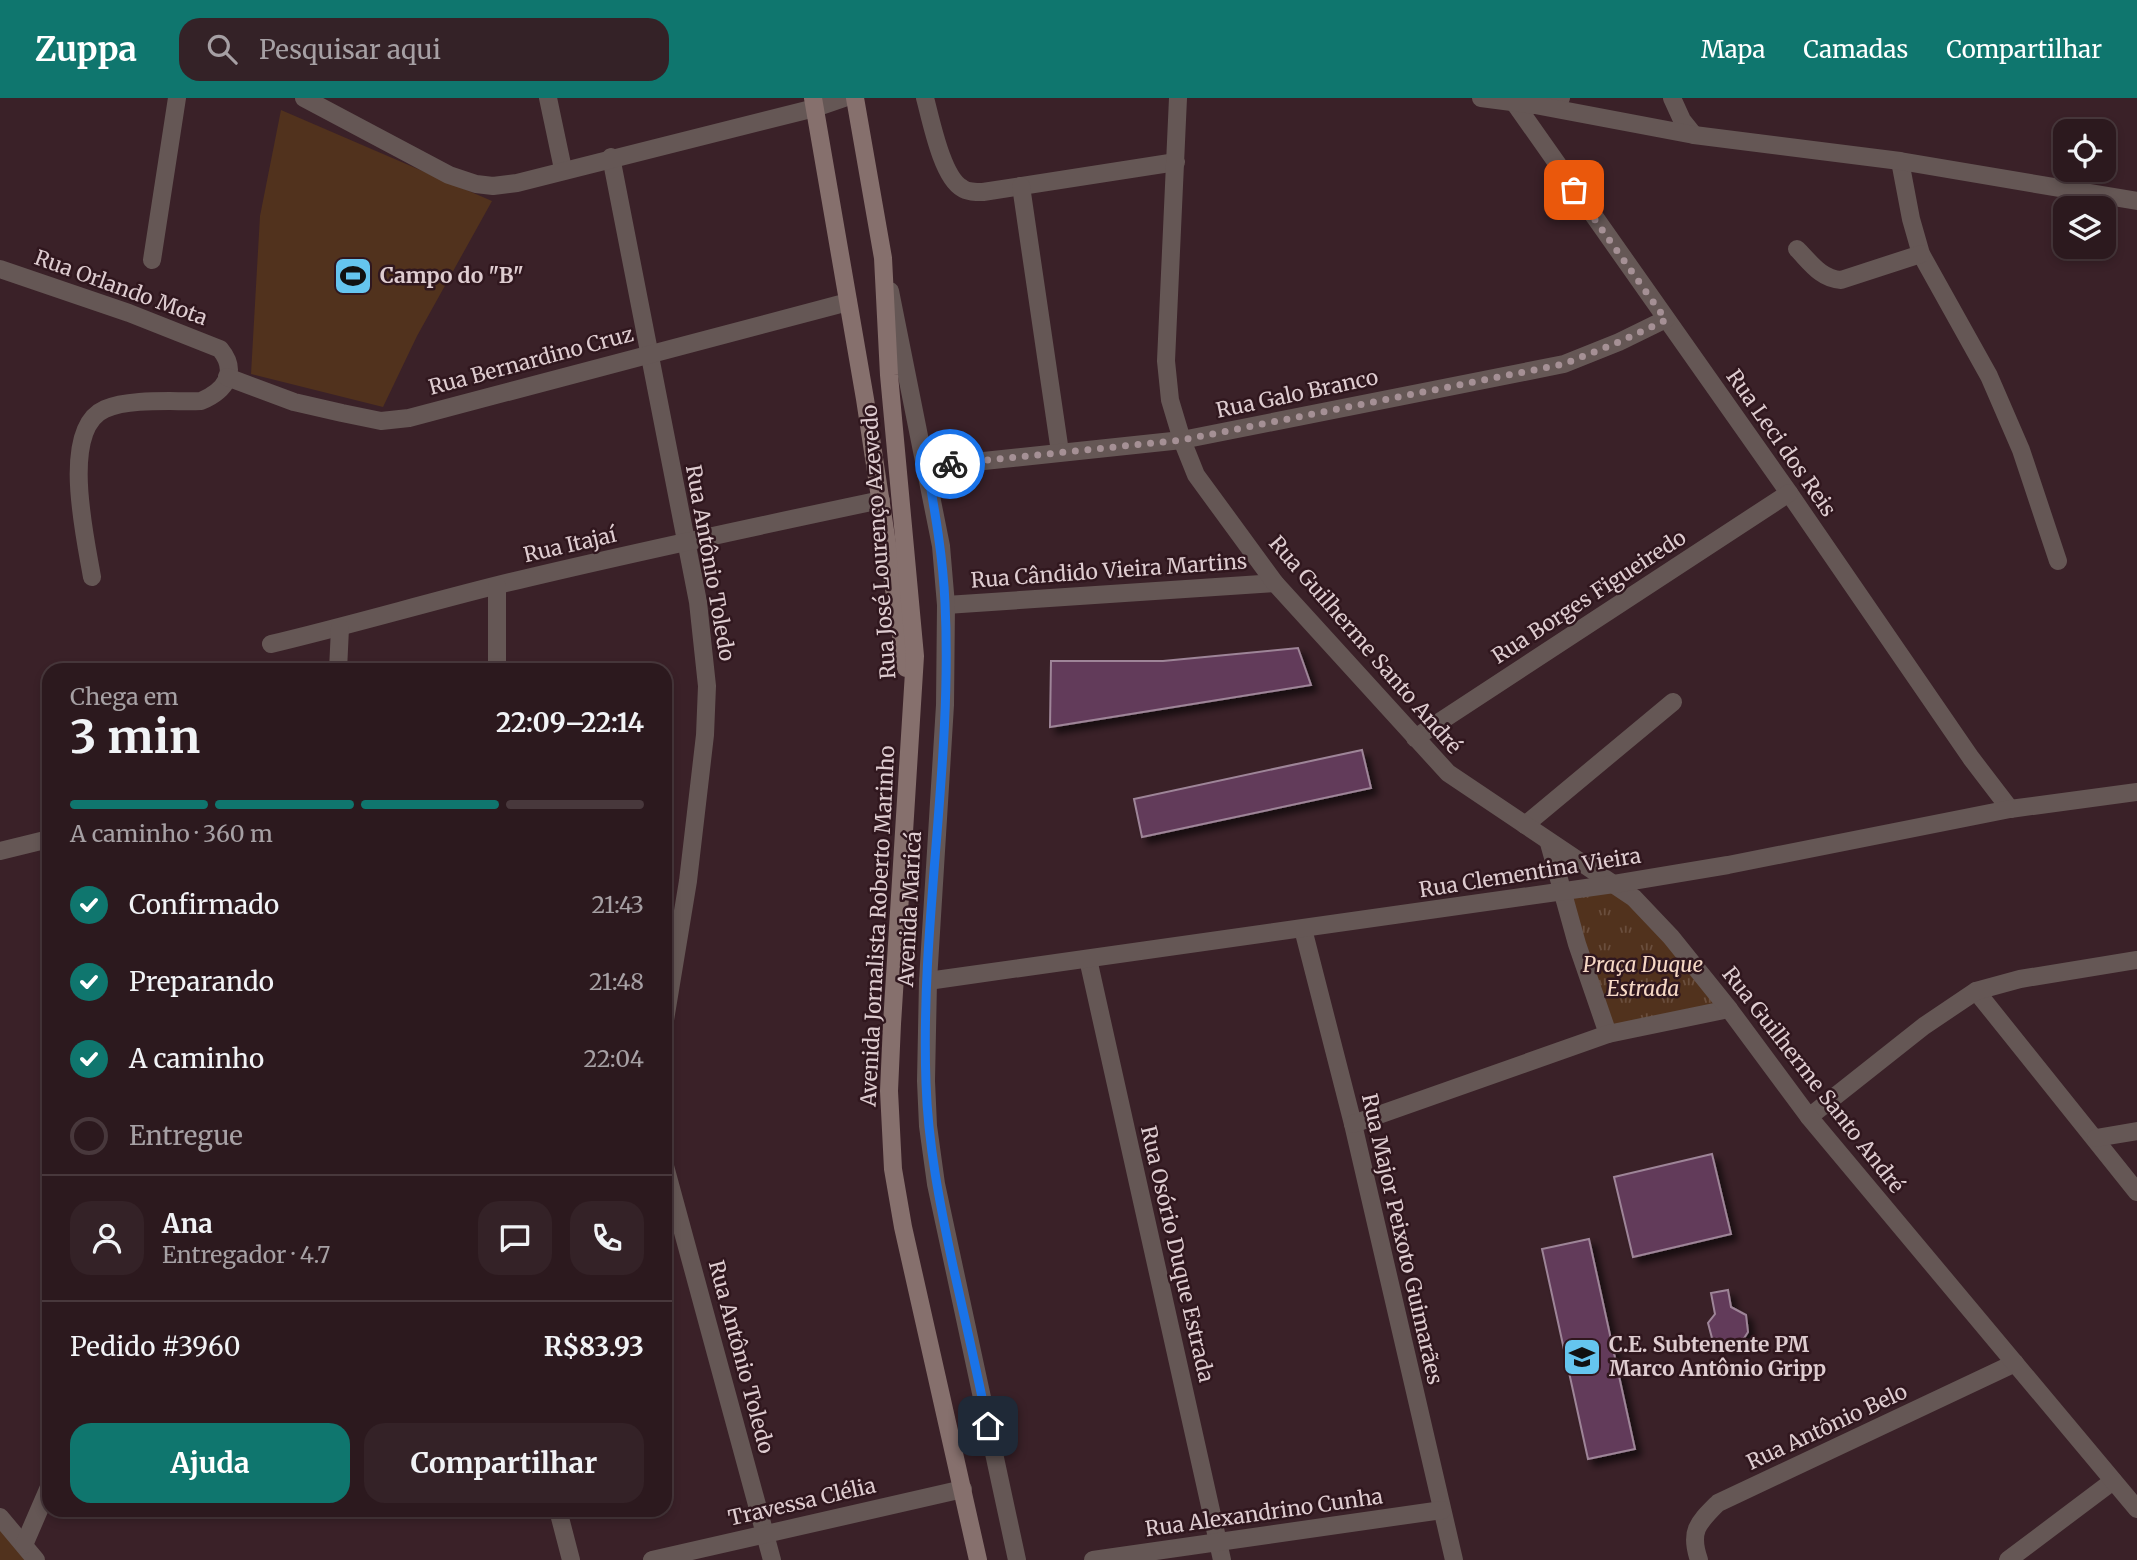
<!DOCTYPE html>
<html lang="pt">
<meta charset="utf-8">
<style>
:root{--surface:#2c191e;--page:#342227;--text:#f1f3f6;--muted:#a6a0a4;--line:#48383c;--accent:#0f766e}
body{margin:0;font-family:Merriweather,serif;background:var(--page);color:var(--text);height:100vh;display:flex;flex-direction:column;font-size:26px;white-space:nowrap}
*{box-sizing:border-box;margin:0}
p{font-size:23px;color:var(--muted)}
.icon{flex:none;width:38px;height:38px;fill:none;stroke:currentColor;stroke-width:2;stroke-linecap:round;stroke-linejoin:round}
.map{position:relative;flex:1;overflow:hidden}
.side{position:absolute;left:42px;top:565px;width:630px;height:854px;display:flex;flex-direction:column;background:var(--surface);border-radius:21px;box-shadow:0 4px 10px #0003,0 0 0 2px var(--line)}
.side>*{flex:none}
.tools{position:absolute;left:2053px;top:21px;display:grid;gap:14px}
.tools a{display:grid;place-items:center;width:63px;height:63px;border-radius:14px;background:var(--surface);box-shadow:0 4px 10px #0003,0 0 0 2px var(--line);font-size:35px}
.pin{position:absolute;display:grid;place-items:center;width:60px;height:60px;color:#fff;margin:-30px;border-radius:14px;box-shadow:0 4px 10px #0006}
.courier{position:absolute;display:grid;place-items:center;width:70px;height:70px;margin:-35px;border:5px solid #1a73e8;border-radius:50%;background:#fff;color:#222;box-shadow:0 2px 9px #0007}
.overview em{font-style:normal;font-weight:700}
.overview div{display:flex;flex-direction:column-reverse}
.overview{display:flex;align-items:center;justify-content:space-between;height:119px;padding:0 28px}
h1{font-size:46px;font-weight:700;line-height:52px}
.bar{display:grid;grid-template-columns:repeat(4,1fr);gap:10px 7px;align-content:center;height:84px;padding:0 28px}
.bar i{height:9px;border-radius:5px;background:var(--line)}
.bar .active{background:var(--accent)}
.bar p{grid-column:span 4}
.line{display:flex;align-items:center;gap:18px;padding:0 28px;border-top:2px solid var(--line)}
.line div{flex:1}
.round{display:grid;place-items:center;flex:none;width:74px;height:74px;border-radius:21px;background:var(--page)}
ol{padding:0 28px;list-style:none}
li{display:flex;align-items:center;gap:21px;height:77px}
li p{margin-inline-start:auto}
li .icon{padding:7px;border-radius:50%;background:var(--accent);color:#fff;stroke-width:4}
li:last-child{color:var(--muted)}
li i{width:38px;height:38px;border:4px solid var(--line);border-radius:50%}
.primary-button{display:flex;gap:14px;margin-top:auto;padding:14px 28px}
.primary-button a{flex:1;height:80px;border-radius:21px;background:var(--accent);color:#fff;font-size:28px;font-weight:700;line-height:80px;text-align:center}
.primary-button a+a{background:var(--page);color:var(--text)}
header{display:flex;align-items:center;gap:42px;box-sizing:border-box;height:98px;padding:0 35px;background:var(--accent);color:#fff}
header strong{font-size:33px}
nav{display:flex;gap:38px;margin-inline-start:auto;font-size:24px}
.search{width:490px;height:63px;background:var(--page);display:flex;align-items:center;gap:18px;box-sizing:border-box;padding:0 24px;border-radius:21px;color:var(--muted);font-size:26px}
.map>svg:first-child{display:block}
</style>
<header>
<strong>Zuppa</strong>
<div class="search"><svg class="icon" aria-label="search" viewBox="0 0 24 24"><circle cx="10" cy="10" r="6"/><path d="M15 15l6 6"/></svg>Pesquisar aqui</div>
<nav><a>Mapa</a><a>Camadas</a><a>Compartilhar</a></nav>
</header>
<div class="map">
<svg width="2137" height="1462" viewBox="0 0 2137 1462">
<defs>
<pattern id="park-tufts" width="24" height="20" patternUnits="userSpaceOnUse" patternTransform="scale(1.75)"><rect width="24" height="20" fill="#51321d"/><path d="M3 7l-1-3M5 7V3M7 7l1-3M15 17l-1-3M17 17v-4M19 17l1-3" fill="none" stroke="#6a4e3d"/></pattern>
<filter id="shadow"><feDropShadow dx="6" dy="6" stdDeviation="3.5" flood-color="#0009"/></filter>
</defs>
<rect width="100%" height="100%" fill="#3a2128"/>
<!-- grass -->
<g fill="#51321d">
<path d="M281,12l211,91 -75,135 -34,71 -132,-33 9,-158z"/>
<path d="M0,1429l25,33h-25z"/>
</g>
<!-- park -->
<path fill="url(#park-tufts)" d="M1614,786l115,125 -116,24 -52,-141z"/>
<!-- building -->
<g fill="#623a5a" stroke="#9e8598" stroke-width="2" filter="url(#shadow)">
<path d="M1298,550l13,37 -261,42 1,-66h112z"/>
<path d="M1362,652l9,38 -229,49 -8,-38z"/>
<path d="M1712,1056l19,80 -98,23 -19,-80z"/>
<path d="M1589,1141l46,210 -47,10 -46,-210z"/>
<path d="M1728,1192l3,17 15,8 2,17 -7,11 -15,4 -14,-9 -4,-15 7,-9 -4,-21z"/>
</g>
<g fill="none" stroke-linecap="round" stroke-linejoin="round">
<!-- minor -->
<g stroke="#655755" stroke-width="18">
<path d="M548,0l15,71"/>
<path d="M925,0c6,22 17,79 37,90 5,4 14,4 21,4l193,-30"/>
<path d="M1511,0l278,395 182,265 39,51"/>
<path d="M1672,0l10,22 12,15"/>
<path d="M1535,7l26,-7"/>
<path d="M611,59l87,445 9,84 -2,49 -17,146 -23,139"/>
<path d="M1900,63l11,58 10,35 68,122 32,74 37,111"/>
<path d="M1021,88l39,266"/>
<path d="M1797,151c13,13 24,30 44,31l80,-26"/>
<path d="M152,162l25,-162"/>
<path d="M0,171l129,44 91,36c19,23 5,42 -19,52 -27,1 -71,-3 -96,8 -46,20 -19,131 -13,168"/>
<path d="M227,279l67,25 48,11 39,8 28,-3 439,-116"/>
<path d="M927,369l255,-27 382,-76 55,-22 47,-23"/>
<path d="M946,507l329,-22"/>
<path d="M271,546c76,-18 151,-40 227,-59 127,-31 255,-58 383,-85"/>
<path d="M338,572l2,-42"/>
<path d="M497,572v-84"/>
<path d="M1415,640l374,-245"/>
<path d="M1525,727l148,-123"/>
<path d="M1549,745l28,101 31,90"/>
<path d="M0,753l49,-12"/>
<path d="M1303,831l50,195 101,436"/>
<path d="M1088,861l134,601"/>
<path d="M1976,893l161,201"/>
<path d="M1809,1019l115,-91 52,-35 44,-12 117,-19"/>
<path d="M1353,1026l255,-90 121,-25"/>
<path d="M2096,1040l41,-7"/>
<path d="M665,1068l107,394"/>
<path d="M558,1412l13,50"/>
<path d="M0,1419l36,43"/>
<path d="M24,1447l25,-58"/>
<path d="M652,1462l311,-71"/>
<path d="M1093,1462l349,-50"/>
<path d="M1699,1462c-10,-29 -1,-37 19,-57l297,-140"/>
<path d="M2008,1462l105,-79"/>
</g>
<!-- tertiary -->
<g stroke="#655755" stroke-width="18">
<path d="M304,0l145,77 27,9 17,2 24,-3 298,-75 29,-10"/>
<path d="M1178,0l-12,263 4,39 12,40 14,35 79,108 173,190 186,125 37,39 58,72 80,108 328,392"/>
<path d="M1481,0l54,7 159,30 206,26 237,40"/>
<path d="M890,193l51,255 5,59 -1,100 -17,276 -2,100 2,45 8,58 81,376"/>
<path d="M928,883l686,-97 114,-19 282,-56 127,-17"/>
</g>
<!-- secondary -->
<g stroke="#86706d" stroke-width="18">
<path d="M813,0l52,301 41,269"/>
<path d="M855,0l28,160 6,117 26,281 -23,368 -3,67 4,78 10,58 75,333"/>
</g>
</g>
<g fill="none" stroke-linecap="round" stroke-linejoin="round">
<!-- done -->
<path stroke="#a59095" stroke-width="7" stroke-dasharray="0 12.6" d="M950,366l232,-24 382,-76 55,-22 47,-22 -92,-130"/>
<!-- route -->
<path stroke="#1a73e8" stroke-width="9" d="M950,366l-23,3c8,45 16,90 18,136 8,160 -25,320 -19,480 2,62 14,122 27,183 12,53 24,106 35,160"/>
</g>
<!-- icons -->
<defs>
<symbol id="stadium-square" viewBox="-11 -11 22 22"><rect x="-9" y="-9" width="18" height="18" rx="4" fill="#65c5ef" stroke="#30171e"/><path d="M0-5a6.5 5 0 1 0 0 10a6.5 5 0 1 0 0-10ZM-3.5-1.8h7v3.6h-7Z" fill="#111"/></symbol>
<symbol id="school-square" viewBox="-11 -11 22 22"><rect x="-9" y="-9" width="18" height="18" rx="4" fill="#65c5ef" stroke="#30171e"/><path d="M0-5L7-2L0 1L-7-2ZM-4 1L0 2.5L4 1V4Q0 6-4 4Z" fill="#111"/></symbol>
</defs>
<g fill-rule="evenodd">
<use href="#stadium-square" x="331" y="156" width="44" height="44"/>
<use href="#school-square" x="1560" y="1237" width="44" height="44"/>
</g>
<g text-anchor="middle" stroke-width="5" stroke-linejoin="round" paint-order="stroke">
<!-- poi labels -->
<g font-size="21" font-weight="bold" fill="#deccd0" stroke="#30171e" text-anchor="start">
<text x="380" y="185">Campo do "B"</text>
<text x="1609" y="1254">C.E. Subtenente PM<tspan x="1609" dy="24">Marco Antônio Gripp</tspan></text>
</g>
<!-- street labels -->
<g font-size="21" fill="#deccd0" stroke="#30171e">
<text transform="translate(121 190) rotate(20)" y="7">Rua Orlando Mota</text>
<text transform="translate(531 263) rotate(-15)" y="7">Rua Bernardino Cruz</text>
<text transform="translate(1297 296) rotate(-12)" y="7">Rua Galo Branco</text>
<text transform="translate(1781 345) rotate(55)" y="7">Rua Leci dos Reis</text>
<text transform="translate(879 444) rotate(-94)" y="7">Rua José Lourenço Azevedo</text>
<text transform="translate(570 447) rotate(-13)" y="7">Rua Itajaí</text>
<text transform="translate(710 465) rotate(80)" y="7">Rua Antônio Toledo</text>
<text transform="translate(1109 473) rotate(-4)" y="7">Rua Cândido Vieira Martins</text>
<text transform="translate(1589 499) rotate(-33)" y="7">Rua Borges Figueiredo</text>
<text transform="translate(1365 547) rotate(49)" y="7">Rua Guilherme Santo André</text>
<text transform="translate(1530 775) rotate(-9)" y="7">Rua Clementina Vieira</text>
<text transform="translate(910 811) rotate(-87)" y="7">Avenida Maricá</text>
<text transform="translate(878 828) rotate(-87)" y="7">Avenida Jornalista Roberto Marinho</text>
<text transform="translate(1813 982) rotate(52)" y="7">Rua Guilherme Santo André</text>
<text transform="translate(1402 1141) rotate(77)" y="7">Rua Major Peixoto Guimarães</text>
<text transform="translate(1177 1156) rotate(77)" y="7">Rua Osório Duque Estrada</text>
<text transform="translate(741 1259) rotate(75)" y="7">Rua Antônio Toledo</text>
<text transform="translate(1827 1329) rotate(-25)" y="7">Rua Antônio Belo</text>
<text transform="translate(802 1404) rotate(-13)" y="7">Travessa Clélia</text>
<text transform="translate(1264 1415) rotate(-8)" y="7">Rua Alexandrino Cunha</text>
</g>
<!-- park labels -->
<g font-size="21" font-style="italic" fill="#f6d8c5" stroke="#30171e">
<text x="1643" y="874">Praça Duque<tspan x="1643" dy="24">Estrada</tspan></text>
</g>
</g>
</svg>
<div class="tools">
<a><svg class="icon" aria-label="locate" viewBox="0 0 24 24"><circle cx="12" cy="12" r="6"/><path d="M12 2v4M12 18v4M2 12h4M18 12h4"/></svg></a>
<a><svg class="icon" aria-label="layers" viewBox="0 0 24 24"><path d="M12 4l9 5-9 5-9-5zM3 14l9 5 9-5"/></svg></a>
</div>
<div class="pin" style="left:1574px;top:92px;background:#ea580c"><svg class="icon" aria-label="bag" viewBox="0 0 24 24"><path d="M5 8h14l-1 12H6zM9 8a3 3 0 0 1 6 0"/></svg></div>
<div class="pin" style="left:988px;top:1328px;background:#1f2937"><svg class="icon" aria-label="home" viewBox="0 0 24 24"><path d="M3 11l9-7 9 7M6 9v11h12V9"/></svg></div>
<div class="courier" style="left:950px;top:366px"><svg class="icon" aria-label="bike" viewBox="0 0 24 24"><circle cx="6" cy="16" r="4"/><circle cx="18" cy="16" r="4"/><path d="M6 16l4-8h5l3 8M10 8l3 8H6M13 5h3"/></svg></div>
<section class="side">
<div class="overview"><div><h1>3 min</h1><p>Chega em</p></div><em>22:09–22:14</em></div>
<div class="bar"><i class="active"></i><i class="active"></i><i class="active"></i><i></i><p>A caminho · 360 m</p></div>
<ol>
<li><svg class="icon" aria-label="check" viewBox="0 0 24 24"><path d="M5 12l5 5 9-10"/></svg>Confirmado<p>21:43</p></li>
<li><svg class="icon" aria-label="check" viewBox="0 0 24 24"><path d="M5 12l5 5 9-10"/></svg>Preparando<p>21:48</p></li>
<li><svg class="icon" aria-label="check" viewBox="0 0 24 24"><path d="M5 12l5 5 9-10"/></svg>A caminho<p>22:04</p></li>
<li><i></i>Entregue</li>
</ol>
<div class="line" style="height:126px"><a class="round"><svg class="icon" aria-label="person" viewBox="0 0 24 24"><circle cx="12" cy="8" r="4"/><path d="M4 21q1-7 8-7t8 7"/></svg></a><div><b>Ana</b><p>Entregador · 4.7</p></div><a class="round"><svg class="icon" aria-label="chat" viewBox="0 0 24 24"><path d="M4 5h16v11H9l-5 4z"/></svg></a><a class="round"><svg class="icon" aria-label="phone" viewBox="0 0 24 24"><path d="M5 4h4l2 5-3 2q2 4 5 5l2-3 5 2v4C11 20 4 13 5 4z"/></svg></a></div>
<div class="line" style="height:91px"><div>Pedido #3960</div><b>R$83.93</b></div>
<div class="primary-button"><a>Ajuda</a><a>Compartilhar</a></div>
</section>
</div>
